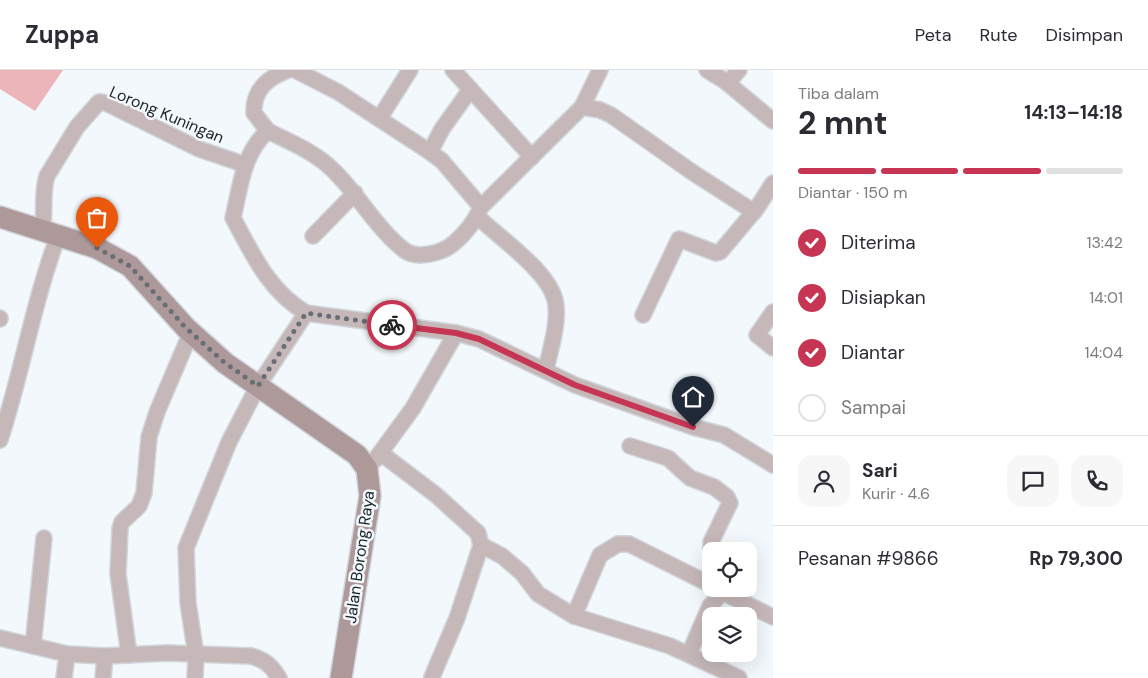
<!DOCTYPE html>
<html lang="id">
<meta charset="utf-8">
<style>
:root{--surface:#fff;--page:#f7f7f7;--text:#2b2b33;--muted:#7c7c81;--line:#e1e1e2;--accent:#c63654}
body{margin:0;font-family:"DM Sans",sans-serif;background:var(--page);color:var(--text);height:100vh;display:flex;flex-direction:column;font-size:19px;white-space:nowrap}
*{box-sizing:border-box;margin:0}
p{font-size:16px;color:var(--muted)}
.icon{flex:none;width:28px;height:28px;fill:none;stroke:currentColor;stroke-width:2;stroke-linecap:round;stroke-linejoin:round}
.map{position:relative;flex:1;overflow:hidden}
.sheet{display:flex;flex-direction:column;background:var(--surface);width:375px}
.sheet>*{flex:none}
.buttons{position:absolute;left:702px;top:472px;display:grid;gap:10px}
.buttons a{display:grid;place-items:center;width:55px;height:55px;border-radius:10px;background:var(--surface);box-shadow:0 5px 20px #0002;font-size:25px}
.pin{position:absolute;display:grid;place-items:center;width:42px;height:42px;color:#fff;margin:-51px -21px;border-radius:50% 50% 50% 0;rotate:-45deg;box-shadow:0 0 5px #0007}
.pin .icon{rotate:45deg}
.courier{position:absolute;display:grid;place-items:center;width:50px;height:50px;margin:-25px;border:4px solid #c63654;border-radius:50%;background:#fff;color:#222;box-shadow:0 1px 6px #0007}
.headline em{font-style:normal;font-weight:700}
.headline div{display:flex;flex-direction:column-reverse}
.headline{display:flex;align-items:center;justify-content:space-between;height:85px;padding:0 25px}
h1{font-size:32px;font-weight:700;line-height:38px}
.bar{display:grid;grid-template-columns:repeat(4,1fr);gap:8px 5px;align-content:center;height:60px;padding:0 25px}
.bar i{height:6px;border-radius:4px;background:var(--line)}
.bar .on{background:var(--accent)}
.bar p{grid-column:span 4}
.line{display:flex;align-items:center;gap:12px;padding:0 25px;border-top:1px solid var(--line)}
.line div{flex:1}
.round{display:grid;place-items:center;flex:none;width:52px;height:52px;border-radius:15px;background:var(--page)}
ol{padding:0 25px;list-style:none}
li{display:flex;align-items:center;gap:15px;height:55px}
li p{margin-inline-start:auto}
li .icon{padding:5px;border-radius:50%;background:var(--accent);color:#fff;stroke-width:4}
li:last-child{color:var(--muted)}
li i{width:28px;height:28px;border:2px solid var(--line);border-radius:50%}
header{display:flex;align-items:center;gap:30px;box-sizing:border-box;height:70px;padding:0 25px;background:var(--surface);border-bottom:1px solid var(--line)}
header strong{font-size:24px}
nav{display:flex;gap:28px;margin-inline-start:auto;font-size:18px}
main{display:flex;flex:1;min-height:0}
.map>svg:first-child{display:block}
</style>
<header>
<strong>Zuppa</strong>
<nav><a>Peta</a><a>Rute</a><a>Disimpan</a></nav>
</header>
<main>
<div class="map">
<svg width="773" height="608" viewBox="0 0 773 608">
<rect width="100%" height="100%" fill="#f3f8fc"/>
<!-- green -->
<path fill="#ebb5b9" d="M0,0h63l-28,41 -35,-22z"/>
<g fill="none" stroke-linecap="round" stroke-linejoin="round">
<defs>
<g id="minor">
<path d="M295,0l43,22 92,60 12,9 39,46"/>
<path d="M453,0l79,87"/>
<path d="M600,0l-18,37 -101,100c-5,13 -16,27 -27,36 -11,10 -37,17 -50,7 -28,-22 -46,-56 -71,-80 -18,-18 -43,-28 -65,-39 -25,21 -28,57 -35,87 20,37 36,73 73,95l150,20 23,6 96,46 118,42 31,8 49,30"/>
<path d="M707,0l18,11 48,40"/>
<path d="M728,13l11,-13"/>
<path d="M582,37l18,3 11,5 81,57 62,40"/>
<path d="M379,49l31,-49"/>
<path d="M268,61l-14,-18c-1,-23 13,-35 34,-43"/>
<path d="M430,82l12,-23 28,-39"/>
<path d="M477,146c22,22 77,58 79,90 2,21 -6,44 -10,64"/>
<path d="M42,159c4,-18 -1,-36 5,-53l30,-49 22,-25 7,1 93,46 47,16"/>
<path d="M313,166l42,-43"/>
<path d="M773,242l-16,23 16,13"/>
<path d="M643,245l36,-76 37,14 4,-1 37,-44 16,-25"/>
<path d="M0,248v1"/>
<path d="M0,370c22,-67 33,-137 58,-204"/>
<path d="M630,376l38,12 22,20 24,9 13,10 3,6 -19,39v10"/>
<path d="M382,384l54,41 42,38 3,12 21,11 20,17 16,21 36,22 96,30 69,32"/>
<path d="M375,390l38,-52 43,-75"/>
<path d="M716,519l57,28"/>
<path d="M574,546l26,-61 18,-11h11l82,41"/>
<path d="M0,568l67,16 38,2 62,-3 84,3c14,4 20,9 28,22"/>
<path d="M33,576l11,-108"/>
<path d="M689,584l21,-48 12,-13"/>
<path d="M129,585l-11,-81 2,-46 2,-6 17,-16 5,-13 5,-56 8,-25 34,-80"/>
<path d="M432,607l25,-59 24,-73"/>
<path d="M64,608l3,-24"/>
<path d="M103,608l2,-22"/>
<path d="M195,608l1,-23 -8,-52 -2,-55 43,-106 29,-56 48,-73"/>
</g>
<path id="secondary" d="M0,147l97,31 33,18 56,62 39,35 132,92 10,14 3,27 -29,182"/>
</defs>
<!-- minor casing -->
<use href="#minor" stroke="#d0d6db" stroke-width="18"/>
<!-- secondary casing -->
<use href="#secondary" stroke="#d0d6db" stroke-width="24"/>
<!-- minor -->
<use href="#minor" stroke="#c6b8b9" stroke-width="15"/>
<!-- secondary -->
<use href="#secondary" stroke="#ae999a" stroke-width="21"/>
</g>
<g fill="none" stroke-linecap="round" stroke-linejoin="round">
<!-- done -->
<path stroke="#676e74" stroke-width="5" stroke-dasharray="0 9" d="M97,178l33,18 56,62 39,35 33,23 48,-73 86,12"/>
<!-- route -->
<path stroke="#c63654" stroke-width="6" d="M392,255l64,8 23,6 96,46 118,42"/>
</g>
<g text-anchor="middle" stroke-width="5" stroke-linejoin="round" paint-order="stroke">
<!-- street labels -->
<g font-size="16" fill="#1b242b" stroke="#f3f8fc">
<text transform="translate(167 44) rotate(23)" y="6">Lorong Kuningan</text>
<text transform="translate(359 487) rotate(-82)" y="6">Jalan Borong Raya</text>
</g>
</g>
</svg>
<div class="buttons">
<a><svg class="icon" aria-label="locate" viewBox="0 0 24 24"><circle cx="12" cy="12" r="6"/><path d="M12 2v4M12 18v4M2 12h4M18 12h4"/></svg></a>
<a><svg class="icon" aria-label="layers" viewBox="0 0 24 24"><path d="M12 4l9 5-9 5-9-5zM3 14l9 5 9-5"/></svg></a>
</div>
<div class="pin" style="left:97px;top:178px;background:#ea580c"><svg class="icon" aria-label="bag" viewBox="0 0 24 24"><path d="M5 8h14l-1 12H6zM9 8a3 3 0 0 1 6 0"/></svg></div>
<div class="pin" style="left:693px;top:357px;background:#1f2937"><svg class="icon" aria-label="home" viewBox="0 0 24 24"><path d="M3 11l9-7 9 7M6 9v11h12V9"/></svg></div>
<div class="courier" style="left:392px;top:255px"><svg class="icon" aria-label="bike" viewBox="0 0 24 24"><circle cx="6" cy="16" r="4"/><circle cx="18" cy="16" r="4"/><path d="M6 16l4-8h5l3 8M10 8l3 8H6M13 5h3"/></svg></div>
</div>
<section class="sheet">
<div class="headline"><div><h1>2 mnt</h1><p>Tiba dalam</p></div><em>14:13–14:18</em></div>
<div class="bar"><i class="on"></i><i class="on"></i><i class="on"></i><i></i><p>Diantar · 150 m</p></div>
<ol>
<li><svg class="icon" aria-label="check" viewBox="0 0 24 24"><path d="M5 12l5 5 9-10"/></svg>Diterima<p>13:42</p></li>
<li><svg class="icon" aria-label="check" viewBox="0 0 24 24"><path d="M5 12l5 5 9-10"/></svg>Disiapkan<p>14:01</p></li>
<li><svg class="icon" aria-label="check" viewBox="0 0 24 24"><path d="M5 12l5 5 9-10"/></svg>Diantar<p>14:04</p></li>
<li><i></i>Sampai</li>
</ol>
<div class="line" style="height:90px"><a class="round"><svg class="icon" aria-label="person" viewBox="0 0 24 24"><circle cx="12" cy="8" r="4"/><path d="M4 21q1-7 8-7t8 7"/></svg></a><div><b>Sari</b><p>Kurir · 4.6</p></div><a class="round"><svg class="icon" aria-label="chat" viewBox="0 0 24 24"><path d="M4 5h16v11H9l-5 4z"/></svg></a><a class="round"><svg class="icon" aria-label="phone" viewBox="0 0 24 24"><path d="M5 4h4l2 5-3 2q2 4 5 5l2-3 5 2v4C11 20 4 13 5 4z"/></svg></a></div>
<div class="line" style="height:65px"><div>Pesanan #9866</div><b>Rp 79,300</b></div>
</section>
</main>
